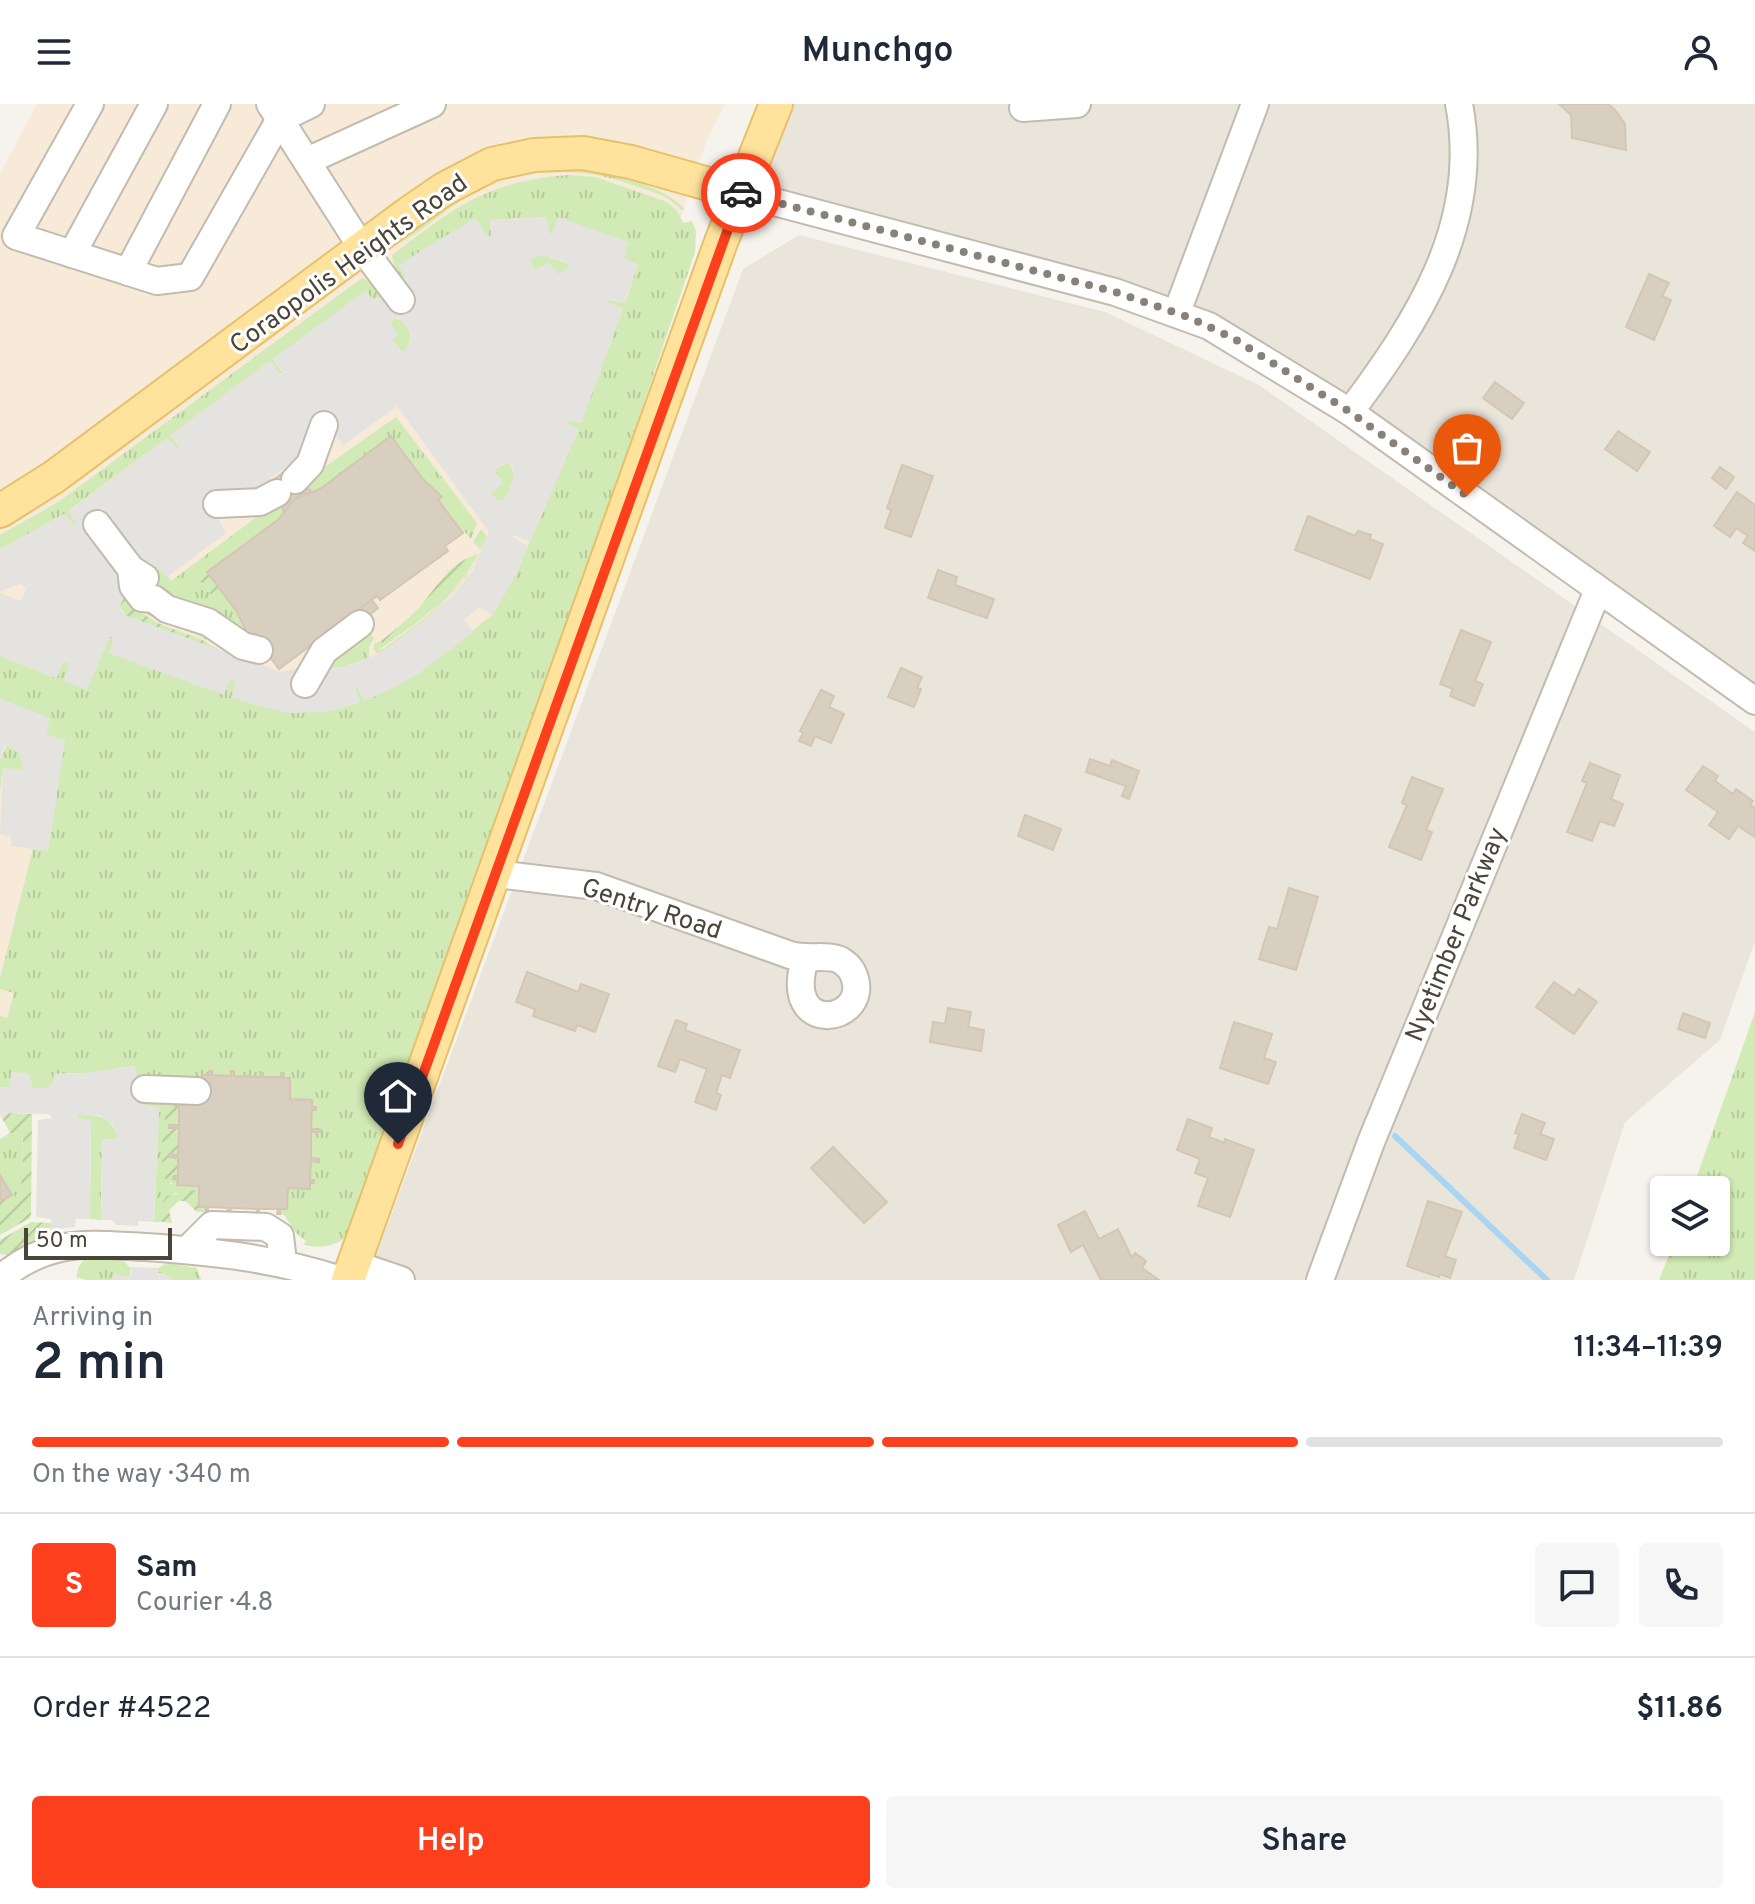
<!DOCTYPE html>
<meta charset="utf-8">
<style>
:root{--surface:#fff;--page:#f6f6f7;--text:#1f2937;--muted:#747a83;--line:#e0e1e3;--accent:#fc3f1d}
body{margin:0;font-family:Overpass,sans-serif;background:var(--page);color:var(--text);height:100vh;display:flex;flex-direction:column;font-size:30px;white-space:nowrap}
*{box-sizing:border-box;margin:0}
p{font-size:26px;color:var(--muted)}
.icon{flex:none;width:44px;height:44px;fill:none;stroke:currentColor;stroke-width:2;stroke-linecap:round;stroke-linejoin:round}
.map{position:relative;height:1176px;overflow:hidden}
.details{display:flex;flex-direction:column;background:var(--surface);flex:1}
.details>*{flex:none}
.buttons{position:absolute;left:1650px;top:1072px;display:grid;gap:16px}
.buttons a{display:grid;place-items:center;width:80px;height:80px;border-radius:8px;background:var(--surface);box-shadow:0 2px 6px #0004;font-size:40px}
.scale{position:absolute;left:24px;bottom:20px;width:148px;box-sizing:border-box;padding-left:8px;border:4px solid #4b4439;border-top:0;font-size:22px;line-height:28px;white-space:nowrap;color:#4b4439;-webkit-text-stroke:6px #fff;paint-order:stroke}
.pin{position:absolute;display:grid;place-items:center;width:68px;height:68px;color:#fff;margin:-82px -34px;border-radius:50% 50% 50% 0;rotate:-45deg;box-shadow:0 0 8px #0007}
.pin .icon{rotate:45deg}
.courier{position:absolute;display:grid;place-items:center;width:80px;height:80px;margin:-40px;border:6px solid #fc3f1d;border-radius:50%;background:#fff;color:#222;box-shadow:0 2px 10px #0007}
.headline em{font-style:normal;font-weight:600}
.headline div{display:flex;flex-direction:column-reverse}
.headline{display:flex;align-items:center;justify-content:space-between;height:136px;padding:0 32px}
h1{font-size:52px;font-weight:600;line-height:60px}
.bar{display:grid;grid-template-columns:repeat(4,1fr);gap:12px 8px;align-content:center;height:96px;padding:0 32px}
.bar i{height:10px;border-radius:6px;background:var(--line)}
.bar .on{background:var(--accent)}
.bar p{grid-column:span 4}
.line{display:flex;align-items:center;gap:20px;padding:0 32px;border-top:2px solid var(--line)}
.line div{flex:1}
.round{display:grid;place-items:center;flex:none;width:84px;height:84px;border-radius:8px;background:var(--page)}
.cta{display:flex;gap:16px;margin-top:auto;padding:16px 32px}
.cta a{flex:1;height:92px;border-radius:8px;background:var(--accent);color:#fff;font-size:32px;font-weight:600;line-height:92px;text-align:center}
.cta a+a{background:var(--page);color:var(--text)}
header{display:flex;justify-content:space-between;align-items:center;height:104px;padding:0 32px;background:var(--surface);font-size:36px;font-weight:600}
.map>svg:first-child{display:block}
</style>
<header><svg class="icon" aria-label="menu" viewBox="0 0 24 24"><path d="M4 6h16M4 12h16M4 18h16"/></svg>Munchgo<svg class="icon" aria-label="person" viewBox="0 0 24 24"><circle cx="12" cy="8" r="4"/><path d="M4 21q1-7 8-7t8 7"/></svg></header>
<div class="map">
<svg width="1755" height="1176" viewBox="0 0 1755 1176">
<defs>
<pattern id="grass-tufts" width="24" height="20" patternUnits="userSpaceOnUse" patternTransform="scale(2)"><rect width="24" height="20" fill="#d2eab5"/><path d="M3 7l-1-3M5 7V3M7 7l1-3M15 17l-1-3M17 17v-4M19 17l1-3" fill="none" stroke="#b6ca9c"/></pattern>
<pattern id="garden-furrows" width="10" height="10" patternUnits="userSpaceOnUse" patternTransform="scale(2)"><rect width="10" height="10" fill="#d2eab5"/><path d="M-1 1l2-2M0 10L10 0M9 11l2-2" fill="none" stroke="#b6ca9c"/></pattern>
</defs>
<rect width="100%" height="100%" fill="#f6f3ec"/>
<!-- residential -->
<g fill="#eae5da">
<path d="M776,0h979v597l-522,-363 -493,-145z"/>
<path d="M799,131l306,77 154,73 496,347v209l-35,99 -95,82 -51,158h-1207l376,-1011z"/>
</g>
<!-- commercial -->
<path fill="#f7ead8" d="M37,0h688l-17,33 -176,518 -532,395v-876z"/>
<!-- grass -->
<g fill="url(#grass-tufts)">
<path d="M547,66c39,-2 112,9 138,40h-4c-13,-16 -35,-20 -55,-27 -52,-18 -112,-15 -161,15 -22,14 -43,33 -66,46 42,-39 91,-66 148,-74z"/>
<path d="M569,71l26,2 72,25 11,10 5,11 9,-2 4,10 -1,21 -133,392 -213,591c-14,11 -27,14 -45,10l2,-4 -10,-8 -12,-18 -4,-1v-5h7l1,-21 21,1 1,-6h4l-4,-3 1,-19h8v-2l-8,-1v-26l9,-3h-9l1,-19 4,-2 -4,-1v-7l-22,-1v-21h-7v-5l-2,4h-18l-3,-5v5l-48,-2 -2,-4 -1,4h-7v7l-65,-1 -3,-15 -47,7 -33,1 -1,10 -6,4h-15l-3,-14 -17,-2 -2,15 -10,1v-72l7,2 7,-25 -14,-4v-11l33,-129 15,1 17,-109 -19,-7 3,-16 -49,-19v-43l56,22 6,-14 5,-3 2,5 -5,15 46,-45 4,3 -5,14 115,41 5,-13 4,-1 3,3 -4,14c43,15 84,22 128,5l-5,-13 2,-2 8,14 54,-28 73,-58 22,-37 65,-149 -15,-7v-2l17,3 42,-115 -15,-5v-3l17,3 13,-38 -14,-7 4,-15 -70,-25 -6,16h-3l-3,-17 -56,3 1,15 -3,2 -12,-18 -77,46 7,12 -2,4 -9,-13 -3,-13c64,-48 94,-74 177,-80z"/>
<path d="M537,152h8l26,9 -12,10 -10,-12 -14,7 -5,-9z"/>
<path d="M362,174l11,5 7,10 -1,5 -6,2 -7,-9 -93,68 9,14h-3l-9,-12 -99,74 8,12 -1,3 -11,-12 -99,73 8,12 -1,4 -11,-13 -64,35v-14l58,-33z"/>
<path d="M395,214c16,4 21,23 8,34l-11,-12 6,-5 -8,-12z"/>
<path d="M396,313l81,106 -6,16 -6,-7 -2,1 -25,-33 4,-3 -20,-19 -31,-42 -71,53 -7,3 -8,-5 17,-18z"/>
<path d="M508,358l7,13 -10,24 -8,2 -6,-8 12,-10 -9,-13z"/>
<path d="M282,400l2,9 -5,6 -63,47 -9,-2 -6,20 4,1 5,9 12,-2 15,20 8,20c-26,-20 -92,-28 -93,-64l5,-4 14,17 87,-65z"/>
<path d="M481,425l7,9c-22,53 -64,85 -110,116l-4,-4v-6l7,-3 3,5 -7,5 6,-2c40,-29 79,-56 101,-103l-4,3 -7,-7z"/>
<path d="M368,527l6,7 -5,9v11l-25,9 -12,1 -1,-5z"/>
<path d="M7,641l12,7 4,14 -3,4 -17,-2 -3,25v-33z"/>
<path d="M1755,908v268h-96l15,-38h42v-52h-24z"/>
<path d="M168,995l-5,66 7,19 29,2v3l-14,5 -10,-1 -13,11v18h-8l5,-114 -15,-1 -2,-3 1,-3z"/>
<path d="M79,1010c19,1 31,2 39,22l-3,3h-13l-1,81 -11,-1 1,-98 -14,-2z"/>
<path d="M10,1029l12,2c2,4 1,54 -2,59 -1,2 -4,2 -5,4l-15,-23v-36z"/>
<path d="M86,1153h27l12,5 6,7 -1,7 -5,1 -10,-3 -3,6h-26l-10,-3 3,-11z"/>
<path d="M167,1159l30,5 4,12h-31l1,-2 -14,-6 1,-4z"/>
</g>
<!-- garden -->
<g fill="url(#garden-furrows)">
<path d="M478,450c-21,41 -57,66 -94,92l-3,-5c13,-10 26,-21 38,-33 19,-22 29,-45 59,-54z"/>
<path d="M207,460l9,2 6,26 -12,2 -5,-9 -9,-6 2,-12z"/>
<path d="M126,490l32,26 46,15 35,21c-13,-5 -22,-11 -34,-17 -33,-17 -49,-11 -76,-42 17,27 41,30 69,41 10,4 18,11 28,16l-99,-38 -8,-10z"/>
<path d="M168,995l11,1 -4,4 4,2v19l-9,3h9l-1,27 -9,-1v3l9,1v18l-4,3h4l-1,6 -10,-3c-9,-16 -3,-64 1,-83z"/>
<path d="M7,1009l25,1 -1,100 -1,4 -30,17v-33l12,-7 5,2 3,-3c2,-9 5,-53 2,-59l-12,-2 -8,-15z"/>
<path d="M199,1085v18h7v5h-9l-12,-11h-6l-10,9 3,13 -10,-1v-19l5,-7z"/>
<path d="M31,1118l21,1 -2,15 -39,18 -11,-2v-14z"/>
</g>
<!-- parking -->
<g fill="#e5e3e0" fill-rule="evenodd">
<path d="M547,113l2,17 3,-1 6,-16 70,25 -4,16 14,7 -14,38 -16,-3v3l15,5 -42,115 -17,-3 1,2 14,7 -49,113 -15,-7 -3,2 16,9 -14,32 -22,37 -12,-8 -16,13 10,12 -55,41 -22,13 -32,15 -8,-14 -2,2 5,14 -34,9 -36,1 -28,-6 -31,-10 5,-13 -3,-4 -4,1 -5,14 -23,-8 -92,-34 5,-14 -4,-3 -23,54 -23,-9 5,-15 -2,-5 -5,3 -5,14 -57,-22v-63l21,8 5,-13 -6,-4 -20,7v-42l64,-35 11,12 1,-3 -8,-11 99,-74 11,12 1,-3 -9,-12 100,-74 11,13 1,-3 -9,-12 92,-68 8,9h5l2,-7 -7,-10 22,-15 8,13h3v-4l-8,-12 77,-47 13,19 3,-2 -1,-15zM537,152l13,1 21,8 -12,10 -10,-13 -14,8 -5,-9zM398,213l13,17 -1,10 -7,8 -11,-11 6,-6 -8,-14zM397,302l92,126 -17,40 -20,24 -24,22 -50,36 -23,10 -20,5 -3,-1 -1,-5 -27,-1 -9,7 -14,3 -154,-56 -7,-7 2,-11 33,-33 12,12 59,-44 -8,-15 81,-61 35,-22 10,10zM506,358l7,6 2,7 -10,24 -8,2 -6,-8 13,-10 -10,-13z"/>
<path d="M0,595l50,19 -4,16 19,7 -17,110 -37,-5v-9l-11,-3 3,-66 17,2 3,-4 -4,-14 -11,-7 -3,1 -5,14z"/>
<path d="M135,962l7,39 17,2 -5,115 -16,-1v5l-22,-1 -4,-5h-11l1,-81h13l3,-3 -5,-11 -12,-9 -22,-2 -2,5 14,1 -1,99h-14l-1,8 -23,3 -1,-11 -15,-2 2,-97 15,-2 -5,-4 -41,-1 -4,3v4l-3,-5v-27l10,-1 1,-15 18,2 3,14h15l6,-4 1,-10 33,-1z"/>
<path d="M130,1163l28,1v5l13,5 -1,2h-58l3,-6 14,3 3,-5z"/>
</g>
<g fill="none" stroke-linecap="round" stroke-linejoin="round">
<!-- stream -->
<path stroke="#a9d4f2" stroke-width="6" d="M1395,1032l152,144"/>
</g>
<!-- building -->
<g fill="#d8cfc1" stroke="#d3c7b4" stroke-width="2">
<path d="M1559,0h49l7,6 10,14 1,26 -54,-12 -1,-23z"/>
<path d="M1649,170l20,9 -7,13 9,4 -17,40 -28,-13z"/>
<path d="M1495,278l29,21 -12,16 -29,-21z"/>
<path d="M1618,327l32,21 -13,19 -32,-22z"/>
<path d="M391,332l31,42 20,19 -4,3 25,33 -18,13 3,5 -68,49 -3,-4 -98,73 -25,-33 -4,3 -13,-27 -30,-40 72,-53 14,-19 27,-11z"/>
<path d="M902,361l31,11 -22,61 -26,-9 6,-18 -4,-2z"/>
<path d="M1720,363l14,10 -8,12 -14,-11z"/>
<path d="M287,366l18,17 8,5 -11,2 -9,6 -9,13 -2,-9 -12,-22z"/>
<path d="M1737,388l18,13v46l-12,-8 5,-7 -12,-8 -6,9 -16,-11z"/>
<path d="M1308,412l47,20 3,-5 13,4 -1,4 13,5 -13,35 -75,-29z"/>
<path d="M938,466l19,7 -2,8 39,14 -7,19 -59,-20z"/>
<path d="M372,496l6,8 -16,13 -6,-9z"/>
<path d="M1461,526l30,12 -16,39 8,3 -9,22 -24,-10 3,-7 -13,-5z"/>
<path d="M901,564l21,9 -5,11 4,1 -7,18 -26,-10z"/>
<path d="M821,586l13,6 -5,11 15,7 -13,29 -16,-7 -4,10 -12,-5 4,-8 -3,-2z"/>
<path d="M1090,655l20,7 2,-6 27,11 -10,28 -7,-3 4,-10 -40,-14z"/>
<path d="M1590,659l30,12 -9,24 12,5 -9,22 -14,-5 -8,20 -25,-9 20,-49 -5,-2z"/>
<path d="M1703,662l15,10 -3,5 18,13 3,-5 17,12 -3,4 5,3v29l-17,-11 -9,13 -20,-14 9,-13 -32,-22z"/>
<path d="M1412,673l31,12 -17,41 6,2 -11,28 -32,-13 18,-42 -5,-2z"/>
<path d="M1025,711l36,14 -8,21 -35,-14z"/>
<path d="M1289,784l29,9 -22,73 -37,-11 10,-32 8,2z"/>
<path d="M527,868l51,20 3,-8 28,10 -14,38 -18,-7 -2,6 -42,-15 2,-7 -19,-7z"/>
<path d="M1554,878l20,14 5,-7 18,13 -23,32 -38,-27z"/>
<path d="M948,904l23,4 -3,15 16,3 -3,21 -51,-9 3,-20 12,2z"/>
<path d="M1683,909l27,10 -5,15 -27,-9z"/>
<path d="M676,916l11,4 -2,6 55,20 -10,28 -8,-3 -6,18 5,2 -5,15 -21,-8 12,-33 -27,-10 -5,13 -17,-6z"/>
<path d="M1234,918l38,12 -8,24 12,4 -8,22 -48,-16z"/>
<path d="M209,967h3v4l19,1v-5h3v5l26,1v-5l3,1v4h18v-4h3l-1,5h7v21l22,1v7h4v3h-4l-1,19h9v3h-9v26l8,1v3l-8,-1 -1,19h4v3h-4v6l-22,-1 -1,21h-7v5h-3l1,-5h-19v5h-2v-5l-26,-1 -1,5h-2v-5l-20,-1v5h-2v-5h-7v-21l-22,-1 1,-6h-5l1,-3h4v-18l-10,-1 1,-3 9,1 1,-27h-10v-3h10v-19h-4v-3h4v-6h22l1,-22h7z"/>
<path d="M1522,1010l23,9 -5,11 14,5 -8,21 -32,-12 5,-14 -4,-1z"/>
<path d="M1188,1015l24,9 -3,9 15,6 1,-4 29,11 -24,67 -32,-11 10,-28 -13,-5 5,-14 -23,-9z"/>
<path d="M833,1043l54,55 -23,21 -53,-55z"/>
<path d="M0,1071l12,20 -12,7z"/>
<path d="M1428,1097l34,11 -17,44 11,4 -6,18 -10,-4 -1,3 -32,-11z"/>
<path d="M1085,1107l14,28 19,-10 14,29 3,-5 11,8 -4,7 17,12h-58l-18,-35 -12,7 -13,-27z"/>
</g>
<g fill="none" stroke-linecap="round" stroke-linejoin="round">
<defs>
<g id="minor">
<path d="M90,0l-74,132 141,45 33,-4 90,-158 31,-15"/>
<path d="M270,0l92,144 39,52"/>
<path d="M1023,4l54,-4"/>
<path d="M307,57l125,-57"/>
<path d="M740,89l375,99 94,34 141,86 405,289"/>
<path d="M72,150l82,-150"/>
<path d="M128,168l89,-168"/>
<path d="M1177,208l78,-208"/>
<path d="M1350,308c68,-91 132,-189 109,-308"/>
<path d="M295,376l15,-16 14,-39"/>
<path d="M217,400l43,-2 17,-9"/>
<path d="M97,420l34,45 14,9"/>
<path d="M131,465l2,17 9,12 12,1 13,10 41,13 35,24 16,4"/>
<path d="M305,580l19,-33 36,-27"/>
<path d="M496,770l100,12 194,69c17,5 38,-1 50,5 7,4 13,11 15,19 13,44 -74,59 -50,-20"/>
<path d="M145,985l52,2"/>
<path d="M187,1146l25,-25 54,2 14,9 3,26"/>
<path d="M354,1160l47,16"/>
<path d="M0,1175c17,-15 38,-26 60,-31 29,-6 58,-2 86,-1 71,5 127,11 195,33"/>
<path d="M1320,1176l51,-138 227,-552"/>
</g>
<g id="major">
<path d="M0,407l54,-34 355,-264 35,-24 48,-25 42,-9 49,-2 48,9 109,31"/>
<path d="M348,1176l373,-1038 55,-138"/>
</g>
</defs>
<!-- minor casing -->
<use href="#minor" stroke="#c2bbae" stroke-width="30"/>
<!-- major casing -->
<use href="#major" stroke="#e6c16a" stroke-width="36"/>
<!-- minor -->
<use href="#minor" stroke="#fff" stroke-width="26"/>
<!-- major -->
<use href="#major" stroke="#ffe39c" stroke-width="32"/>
</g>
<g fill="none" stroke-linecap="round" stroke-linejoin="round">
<!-- done -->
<path stroke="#878178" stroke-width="8" stroke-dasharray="0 14.4" d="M741,89l374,99 73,25 45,21 117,74 117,84"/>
<!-- route -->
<path stroke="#fc3f1d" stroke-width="10" d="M398,1040l343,-951"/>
</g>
<g text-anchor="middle" stroke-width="6" stroke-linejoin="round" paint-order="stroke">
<!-- street labels -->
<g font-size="26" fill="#4b4439" stroke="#fff">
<text transform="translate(348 159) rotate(-36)" y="9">Coraopolis Heights Road</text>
<text transform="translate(652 804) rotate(18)" y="9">Gentry Road</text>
<text transform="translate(1455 830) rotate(-68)" y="9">Nyetimber Parkway</text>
</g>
</g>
</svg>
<div class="buttons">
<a><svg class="icon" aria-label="layers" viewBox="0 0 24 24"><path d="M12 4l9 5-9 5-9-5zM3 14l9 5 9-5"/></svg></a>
</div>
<div class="scale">50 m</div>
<div class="pin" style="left:1467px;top:392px;background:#ea580c"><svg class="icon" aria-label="bag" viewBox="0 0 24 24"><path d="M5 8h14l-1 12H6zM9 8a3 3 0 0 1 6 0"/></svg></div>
<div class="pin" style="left:398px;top:1040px;background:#1f2937"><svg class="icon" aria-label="home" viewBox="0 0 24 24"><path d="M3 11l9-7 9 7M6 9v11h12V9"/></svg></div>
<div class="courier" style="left:741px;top:89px"><svg class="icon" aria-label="car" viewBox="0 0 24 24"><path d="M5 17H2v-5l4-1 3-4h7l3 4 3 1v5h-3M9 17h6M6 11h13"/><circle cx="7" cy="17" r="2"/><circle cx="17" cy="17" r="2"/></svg></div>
</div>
<section class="details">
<div class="headline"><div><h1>2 min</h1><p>Arriving in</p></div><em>11:34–11:39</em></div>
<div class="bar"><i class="on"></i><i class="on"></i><i class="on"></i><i></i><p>On the way · 340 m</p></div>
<div class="line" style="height:144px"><b class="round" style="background:var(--accent);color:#fff">S</b><div><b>Sam</b><p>Courier · 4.8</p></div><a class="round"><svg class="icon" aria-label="chat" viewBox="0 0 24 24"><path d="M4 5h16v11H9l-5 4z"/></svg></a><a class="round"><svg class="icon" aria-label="phone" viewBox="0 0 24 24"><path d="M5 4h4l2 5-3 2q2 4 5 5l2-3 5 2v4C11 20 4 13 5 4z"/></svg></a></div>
<div class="line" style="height:104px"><div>Order #4522</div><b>$11.86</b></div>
<div class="cta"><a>Help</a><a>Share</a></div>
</section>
